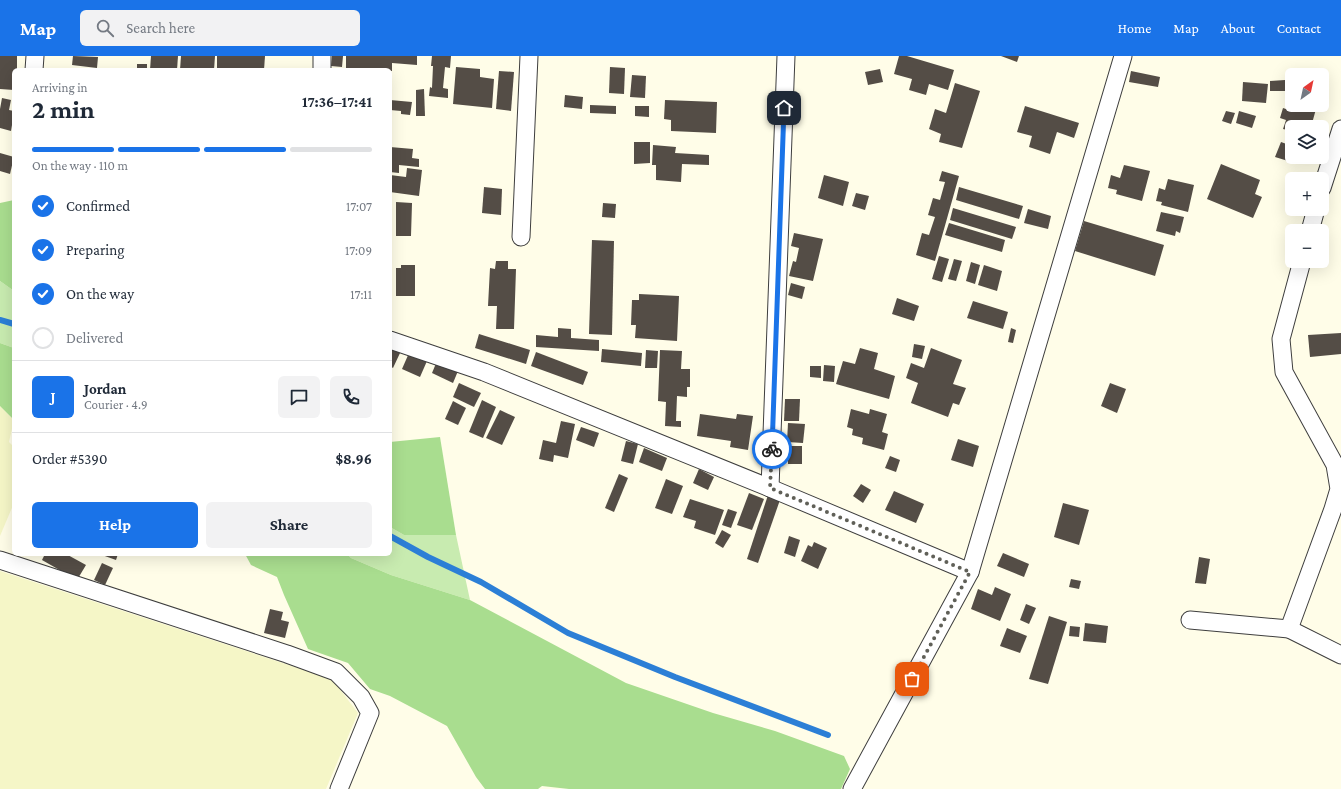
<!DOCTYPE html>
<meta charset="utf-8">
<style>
:root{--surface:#fff;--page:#f2f2f3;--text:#1f2937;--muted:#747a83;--line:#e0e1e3;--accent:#1a73e8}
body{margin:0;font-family:"Crimson Pro",serif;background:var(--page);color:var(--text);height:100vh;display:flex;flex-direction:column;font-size:15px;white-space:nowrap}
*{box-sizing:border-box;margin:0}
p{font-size:13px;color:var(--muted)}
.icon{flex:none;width:22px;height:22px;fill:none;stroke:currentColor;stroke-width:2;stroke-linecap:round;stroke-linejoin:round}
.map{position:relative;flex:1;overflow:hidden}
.drawer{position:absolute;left:12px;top:12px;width:380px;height:488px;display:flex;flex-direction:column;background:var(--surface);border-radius:6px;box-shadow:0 4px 16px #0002}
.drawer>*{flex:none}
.needle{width:26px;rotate:33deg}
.tools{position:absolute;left:1285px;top:12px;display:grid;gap:8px}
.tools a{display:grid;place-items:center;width:44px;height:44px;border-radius:6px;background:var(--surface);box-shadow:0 4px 16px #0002;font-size:20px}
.pin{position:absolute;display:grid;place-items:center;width:34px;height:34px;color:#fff;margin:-17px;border-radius:8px;box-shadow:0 2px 6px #0006}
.courier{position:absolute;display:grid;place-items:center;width:40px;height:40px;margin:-20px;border:3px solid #1a73e8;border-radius:50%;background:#fff;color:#222;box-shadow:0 1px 5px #0007}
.head em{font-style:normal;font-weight:700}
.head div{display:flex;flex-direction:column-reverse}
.head{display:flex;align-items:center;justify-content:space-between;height:68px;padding:0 20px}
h1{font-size:26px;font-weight:700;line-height:30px}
.bar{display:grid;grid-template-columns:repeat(4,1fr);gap:6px 4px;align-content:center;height:48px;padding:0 20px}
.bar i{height:5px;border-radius:3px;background:var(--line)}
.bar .active{background:var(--accent)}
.bar p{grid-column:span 4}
.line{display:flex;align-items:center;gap:10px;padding:0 20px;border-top:1px solid var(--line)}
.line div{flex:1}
.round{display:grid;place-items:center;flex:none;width:42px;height:42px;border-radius:6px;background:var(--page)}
ol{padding:0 20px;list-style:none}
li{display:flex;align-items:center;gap:12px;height:44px}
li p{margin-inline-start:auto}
li .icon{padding:4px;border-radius:50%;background:var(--accent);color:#fff;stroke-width:4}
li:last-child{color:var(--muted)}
li i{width:22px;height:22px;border:2px solid var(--line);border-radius:50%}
.cta{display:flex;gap:8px;margin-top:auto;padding:8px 20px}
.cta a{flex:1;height:46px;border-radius:6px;background:var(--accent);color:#fff;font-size:16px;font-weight:700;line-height:46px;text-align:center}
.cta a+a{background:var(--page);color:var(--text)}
header{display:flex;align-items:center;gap:24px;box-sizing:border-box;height:56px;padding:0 20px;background:var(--accent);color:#fff}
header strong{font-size:19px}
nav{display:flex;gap:22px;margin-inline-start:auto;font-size:14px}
.search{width:280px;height:36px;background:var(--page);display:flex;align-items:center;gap:10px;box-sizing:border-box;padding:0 14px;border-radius:6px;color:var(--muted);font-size:15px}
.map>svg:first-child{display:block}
</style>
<header>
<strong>Map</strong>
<div class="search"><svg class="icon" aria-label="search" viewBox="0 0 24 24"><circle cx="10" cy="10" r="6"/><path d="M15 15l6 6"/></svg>Search here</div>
<nav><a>Home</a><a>Map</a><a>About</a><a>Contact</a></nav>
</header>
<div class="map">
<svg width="1341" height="733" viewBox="0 0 1341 733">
<rect width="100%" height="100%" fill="#fffde8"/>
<!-- farmland -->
<g fill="#f5f6c7">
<path d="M0,350l14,14 -5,22 5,5v56l-14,33z"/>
<path d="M0,515l332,108 26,34 -32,76h-326z"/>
</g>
<!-- green -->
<g fill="#c8ebb0">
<path d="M0,225l14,10v57l-14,-5z"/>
<path d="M390,471l14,8h52l14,65 -79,-25 -40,-17 -4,-4h43z"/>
</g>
<!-- forest -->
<g fill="#a9dd8f">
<path d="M14,144v91l-14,-10v-78z"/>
<path d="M0,287l14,5v72l-14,-14z"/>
<path d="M440,381l16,98h-52l-14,-8v-85z"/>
<path d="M245,498h102l4,4 40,17 79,25 156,83 87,30 62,18 69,25 6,13 -9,20h-272l-27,-3 -4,3h-53l-9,-12 -29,-51 -57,-30 -20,-7 -22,-26 -40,-14 -24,-54 -7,-18 -26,-12z"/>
</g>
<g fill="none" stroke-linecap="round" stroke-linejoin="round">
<!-- stream -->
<g stroke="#2c7fd6" stroke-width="6">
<path d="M0,264l14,4"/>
<path d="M390,480l38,21 53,25 87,51 107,44 153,58"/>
</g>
</g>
<!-- building -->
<g fill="#544d46">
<path d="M0,0h17v14h-3v20l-14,-1z"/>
<path d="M73,0l25,1 -1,11 -25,-3z"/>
<path d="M151,0h27l-1,14h-27z"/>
<path d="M181,0h34l-1,14h-34z"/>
<path d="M217,0h48l-1,14h-47z"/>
<path d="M332,0h11l-1,11 -11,-1z"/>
<path d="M346,0h71v9l-25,-2v8l-46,-3z"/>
<path d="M432,0h19l-1,12 -5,-1 -2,21 5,1v9l-19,-2 1,-9 2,1 1,-22h-2z"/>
<path d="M899,0h8l47,14 -6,20 -19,-6 -3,11 -17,-5 3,-11 -18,-5z"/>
<path d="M1001,0h18l-2,6z"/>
<rect x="137" y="8" width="10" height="6"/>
<path d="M456,11l24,2v8l14,2 -2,29 -39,-4z"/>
<path d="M610,11l15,1 -1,26 -15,-1z"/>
<path d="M880,13l3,13 -15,3 -3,-13z"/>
<path d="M499,15l15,1 -3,39 -15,-2z"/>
<path d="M1131,15l29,6 -2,10 -29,-5z"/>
<path d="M632,19l14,1 -1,22 -15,-1z"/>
<path d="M1285,24v11h-15v-10z"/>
<path d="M1243,26l25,2 -2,19 -24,-2z"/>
<path d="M955,27l25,8 -18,57 -23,-6 2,-8 -12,-5 6,-20 11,4z"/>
<path d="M424,33l1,27h-9v-26z"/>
<path d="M565,39l18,2 -1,12 -18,-2z"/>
<path d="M2,42l9,2 -2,10 5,1v2l-3,18 -11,-3v-19z"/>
<path d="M390,44l22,2 -2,13 -9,-1v-3l-11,-1z"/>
<path d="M665,44l52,2 -1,31 -45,-2v-11l-7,-1z"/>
<path d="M590,49l26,1v8l-26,-1z"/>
<path d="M1291,49h12l13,4 -5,18h-19v4l-9,-2 3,-9 -6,-2 3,-10 6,2z"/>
<path d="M635,50h14v11l-14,-1z"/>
<path d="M1025,50l54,17 -5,15 -17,-6 -7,22 -21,-7 3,-11 -15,-4z"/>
<path d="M1226,55l9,2 -4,11 -9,-3z"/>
<path d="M1239,55l17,5 -4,12 -16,-5z"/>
<path d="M634,86h16v21l-16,1z"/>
<path d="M1281,86l11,4v11h8l-2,7 -23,-7z"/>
<path d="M653,89l23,2 -1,6 34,2v10l-27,-1 -1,18 -25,-2v-15h-4z"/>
<path d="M390,91l23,2 -1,9 7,1v8l-20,-2v8l-9,-1z"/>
<path d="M0,97l14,4 -4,17 -10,-3z"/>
<path d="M1221,108l39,16 -5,14 7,3 -9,21 -46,-19z"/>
<path d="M1124,109l26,6 -8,30 -26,-7 1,-4 -9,-2 3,-13 9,3z"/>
<path d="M407,112l15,2 -3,26 -29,-4v-17l16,2z"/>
<path d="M942,115l17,5 -24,85 -19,-6 6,-22 7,2 6,-18 -7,-2 5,-17 7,2 5,-18 -6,-1z"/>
<path d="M824,119l25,7 -6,24 -25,-8z"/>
<path d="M1168,123l26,6 -6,27 -27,-7 1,-3 -6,-1 3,-13 6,2z"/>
<path d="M484,131l18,2 -1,26 -19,-2z"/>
<path d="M959,131l64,19 -4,13 -63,-19z"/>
<path d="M856,137l13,3 -4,14 -13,-4z"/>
<path d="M396,146l16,1 -1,33h-15z"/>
<path d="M603,147l13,1 -1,14 -13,-1z"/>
<path d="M953,152l63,19 -4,12 -62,-19z"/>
<path d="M1028,153l23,7 -3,13 -24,-6z"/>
<path d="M1161,156l23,5 -4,16 -4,-2 -1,5 -19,-5z"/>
<path d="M1084,165l80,24 -9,31 -80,-25z"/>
<path d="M949,167l56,17 -3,12 -57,-17z"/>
<path d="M794,177l29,6 -10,42 -24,-5 4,-15 3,1 3,-14 -8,-2z"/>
<path d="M592,184l22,1 -2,94 -23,-1z"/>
<path d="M939,200l10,3 -7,23 -10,-3z"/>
<path d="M954,203l8,2 -6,20 -8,-2z"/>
<path d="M496,205h12v8h8l-2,60h-18l1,-23h-9l2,-38 5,1z"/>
<path d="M971,206l9,3 -5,19 -9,-3z"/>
<path d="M401,209h14v31h-19v-28h5z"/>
<path d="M984,209l18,6 -5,20 -19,-6z"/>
<path d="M791,227l14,4 -3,12 -14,-4z"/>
<path d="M639,238l40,2 -2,45 -42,-3 1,-13h-5l1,-25h7z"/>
<path d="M897,242l22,8 -5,15 -22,-7z"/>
<path d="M973,245l35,11 -5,17 -36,-11z"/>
<path d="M558,272l13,1v9l28,2v11l-63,-4v-12l22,2z"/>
<path d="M1011,272l5,2 -3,13 -5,-1z"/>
<path d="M1341,277v21l-31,3 -2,-22z"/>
<path d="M479,278l51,16 -4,14 -51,-16z"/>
<path d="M914,288l11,2 -3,13 -10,-2z"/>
<path d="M390,292l10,5 -7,15 -3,-2z"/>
<path d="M860,292l18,5 -4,16 21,7 -6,23 -53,-15 7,-23 12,3z"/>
<path d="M931,292l31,12 -9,24 13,4 -7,17 -6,-2 -5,14 -37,-14 7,-20 -12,-5 5,-15 13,5z"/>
<path d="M602,293l40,4 -1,13 -40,-4z"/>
<path d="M646,294l12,1 -1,17h-12z"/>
<path d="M660,294l22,1 -1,18h9v18h-3v10l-10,-1 -1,25h5v6l-16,-1 1,-24 -8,-1z"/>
<path d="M536,296l52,20 -5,13 -52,-19z"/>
<path d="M409,297l18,8 -7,16 -18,-8z"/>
<path d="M437,305l21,10 -5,12 -21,-10z"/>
<path d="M824,309l11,1 -1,16 -11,-1z"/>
<path d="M810,310h11v12l-11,-1z"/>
<path d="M459,327l22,10 -7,14 -21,-10z"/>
<path d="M1110,327l16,6 -9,24 -16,-7z"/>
<path d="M785,343h15l-1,22h-15z"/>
<path d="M482,344l14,7 -13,31 -14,-6z"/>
<path d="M453,345l13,7 -8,17 -13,-6z"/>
<path d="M851,353l18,5 1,-5 17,5 -5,18 6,2 -4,16 -22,-6 1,-6 -11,-3 1,-6 -6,-2z"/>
<path d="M500,354l15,7 -13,28 -16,-7z"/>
<path d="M700,358l36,5 1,-5 16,2 -5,34 -18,-3 1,-6 -34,-5z"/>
<path d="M561,365l14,3 -7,34 -14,-3 -1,7 -14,-3 4,-19 13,3z"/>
<path d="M788,367l17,1 -2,19 -16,-1z"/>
<path d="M581,371l18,6 -5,14 -18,-7z"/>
<path d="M958,383l21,7 -6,21 -22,-7z"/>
<path d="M626,385l12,3 -5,20 -12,-3z"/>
<rect x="788" y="390" width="14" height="18"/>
<path d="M644,392l23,10 -5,13 -23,-9z"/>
<path d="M890,400l10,4 -4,12 -11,-4z"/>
<path d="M699,413l15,8 -6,13 -15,-7z"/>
<path d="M619,418l9,4 -14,34 -9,-4z"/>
<path d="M666,423l17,7 -11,28 -17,-6z"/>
<path d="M861,428l10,6 -8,13 -10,-7z"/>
<path d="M894,435l30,13 -8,19 -31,-13z"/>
<path d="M769,436l12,5 -23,66 -11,-4z"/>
<path d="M749,437l15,6 -12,31 -15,-5z"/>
<path d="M690,443l34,11 -9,25 -21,-7 2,-7 -13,-4z"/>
<path d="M1063,447l26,7 -10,35 -25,-8z"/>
<path d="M728,453l9,3 -6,16 -9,-3z"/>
<path d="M722,474l9,5 -8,13 -8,-5z"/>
<path d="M789,480l11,4 -5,17 -11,-4z"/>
<path d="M814,486l13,6 -9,21 -17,-8 7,-16 4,2z"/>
<path d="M1003,497l26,11 -5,13 -27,-11z"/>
<path d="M45,498h21l20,11 -9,15 -35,-20z"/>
<path d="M102,498h16l-2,6 -14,-5z"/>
<path d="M1199,501l11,2 -4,25 -11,-1z"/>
<path d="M102,507l11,5 -8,17 -11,-5z"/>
<path d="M1071,523l10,2 -2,8 -10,-2z"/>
<path d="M995,531l16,7 -11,27 -29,-12 7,-20 14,6z"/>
<path d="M1026,548l10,4 -7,16 -9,-4z"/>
<path d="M270,553l13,3 -2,8 8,2 -4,16 -21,-5z"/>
<path d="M1049,560l18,6 -19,62 -19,-5z"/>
<path d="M1085,567l23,3 -2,17 -23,-2z"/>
<path d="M1070,570l10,1 -1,10 -10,-1z"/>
<path d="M1007,572l20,8 -7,17 -20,-7z"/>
</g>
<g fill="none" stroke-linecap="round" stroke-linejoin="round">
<defs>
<g id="street">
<path d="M322,0v14"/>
<path d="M34,14l1,-14"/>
<path d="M1322,132l19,-59"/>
<path d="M1310,175l6,-22"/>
<path d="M521,181l8,-181"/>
<path d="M390,284l94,32 286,116 200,84"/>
<path d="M770,432l16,-432"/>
<path d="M0,504l287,94 49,18 25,25 9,16 -31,76"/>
<path d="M1190,564l99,9 52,26"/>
<path d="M1289,573l44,-120 6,-20 -4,-24 -51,-93 -3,-33 21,-78"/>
<path d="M852,733l118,-217 153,-516"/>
</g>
</defs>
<!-- street casing -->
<use href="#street" stroke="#3e3e3e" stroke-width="19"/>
<!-- street -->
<use href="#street" stroke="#fff" stroke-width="17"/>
</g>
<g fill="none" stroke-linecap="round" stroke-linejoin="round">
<!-- done -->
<path stroke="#606058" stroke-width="4" stroke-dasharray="0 7.2" d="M772,393l-2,39 200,84 -58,107"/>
<!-- route -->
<path stroke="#1a73e8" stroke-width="5" d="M772,393l12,-341"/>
</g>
</svg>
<div class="tools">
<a><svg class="needle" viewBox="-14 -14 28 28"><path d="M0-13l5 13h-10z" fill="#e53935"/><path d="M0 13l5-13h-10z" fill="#747a83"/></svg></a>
<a><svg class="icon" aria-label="layers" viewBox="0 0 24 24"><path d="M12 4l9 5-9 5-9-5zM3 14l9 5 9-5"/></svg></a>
<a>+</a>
<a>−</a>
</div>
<div class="pin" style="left:912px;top:623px;background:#ea580c"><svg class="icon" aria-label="bag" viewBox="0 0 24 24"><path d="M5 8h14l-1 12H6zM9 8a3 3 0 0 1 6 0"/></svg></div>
<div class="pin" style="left:784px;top:52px;background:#1f2937"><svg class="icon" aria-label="home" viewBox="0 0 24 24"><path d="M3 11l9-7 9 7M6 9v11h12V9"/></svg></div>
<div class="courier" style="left:772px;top:393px"><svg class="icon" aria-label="bike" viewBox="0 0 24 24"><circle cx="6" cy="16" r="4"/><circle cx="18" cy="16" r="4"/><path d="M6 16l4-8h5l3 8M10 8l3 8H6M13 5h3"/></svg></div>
<section class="drawer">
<div class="head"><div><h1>2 min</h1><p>Arriving in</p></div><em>17:36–17:41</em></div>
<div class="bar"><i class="active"></i><i class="active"></i><i class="active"></i><i></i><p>On the way · 110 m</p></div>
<ol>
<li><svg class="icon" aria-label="check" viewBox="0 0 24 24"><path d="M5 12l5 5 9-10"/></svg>Confirmed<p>17:07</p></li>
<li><svg class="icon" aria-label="check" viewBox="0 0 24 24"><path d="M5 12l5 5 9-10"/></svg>Preparing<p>17:09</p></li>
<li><svg class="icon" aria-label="check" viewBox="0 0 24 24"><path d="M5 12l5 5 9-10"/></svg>On the way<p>17:11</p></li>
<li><i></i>Delivered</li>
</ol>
<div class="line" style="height:72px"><b class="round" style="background:var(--accent);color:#fff">J</b><div><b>Jordan</b><p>Courier · 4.9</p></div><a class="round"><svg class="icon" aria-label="chat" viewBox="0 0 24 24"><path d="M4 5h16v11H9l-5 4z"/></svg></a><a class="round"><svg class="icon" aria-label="phone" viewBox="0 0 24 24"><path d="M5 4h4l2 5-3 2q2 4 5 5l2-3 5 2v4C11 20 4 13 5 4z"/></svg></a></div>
<div class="line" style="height:52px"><div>Order #5390</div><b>$8.96</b></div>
<div class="cta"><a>Help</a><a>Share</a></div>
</section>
</div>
